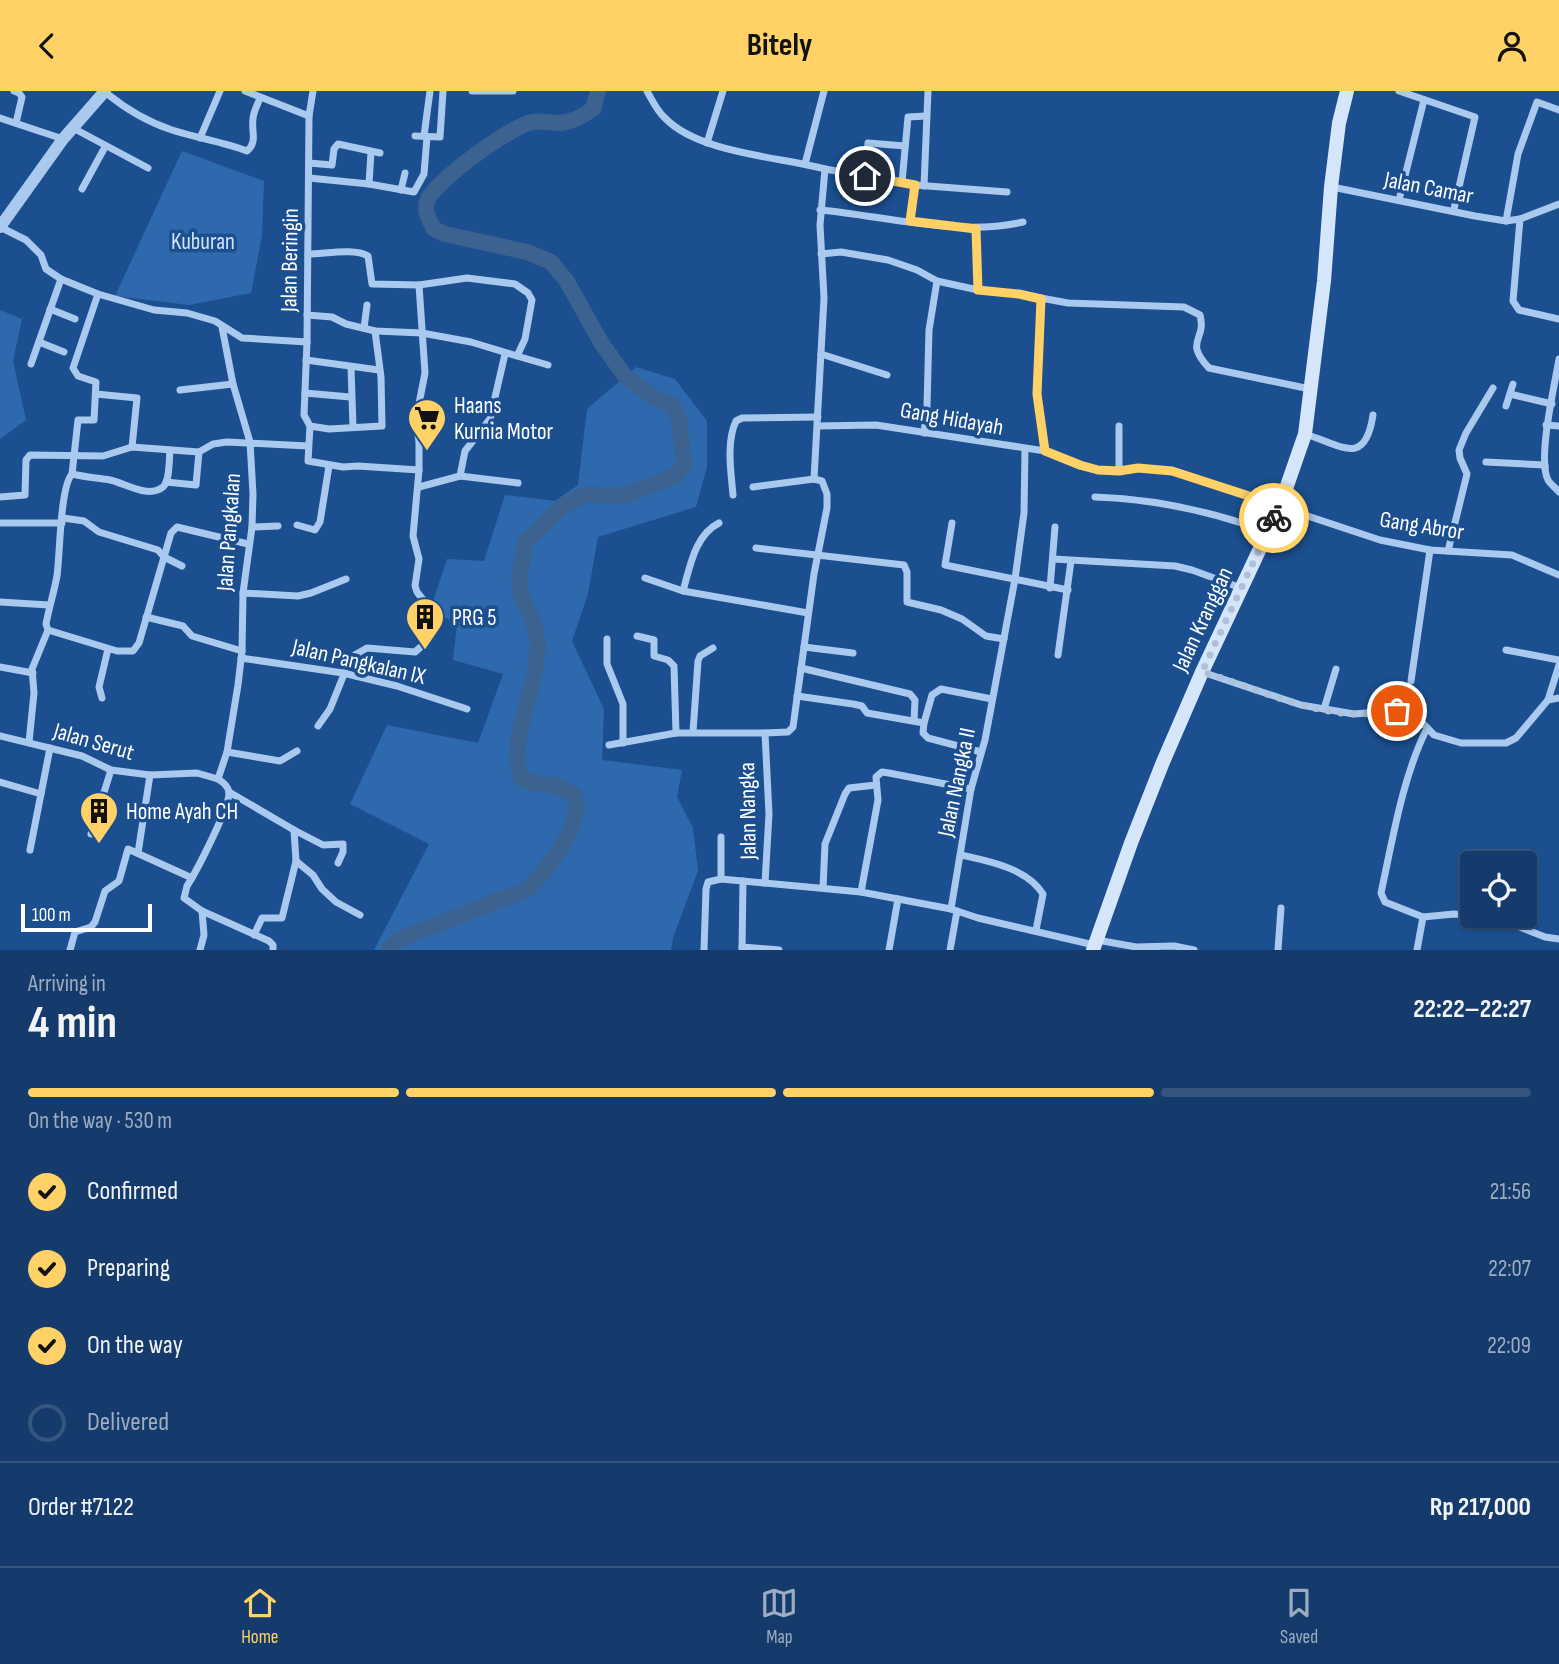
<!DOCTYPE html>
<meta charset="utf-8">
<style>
:root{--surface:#143b6b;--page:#1d4271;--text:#f1f3f6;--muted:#9dadc1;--line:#33557e;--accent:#ffd166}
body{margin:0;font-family:"Sofia Sans Condensed",sans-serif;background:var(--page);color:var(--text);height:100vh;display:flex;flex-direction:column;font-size:26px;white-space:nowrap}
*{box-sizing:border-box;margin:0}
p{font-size:23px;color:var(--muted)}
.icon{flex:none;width:38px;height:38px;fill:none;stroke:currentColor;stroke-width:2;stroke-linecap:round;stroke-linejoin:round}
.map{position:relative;height:859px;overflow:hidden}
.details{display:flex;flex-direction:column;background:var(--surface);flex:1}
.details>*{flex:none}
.fabs{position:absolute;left:1460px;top:760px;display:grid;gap:14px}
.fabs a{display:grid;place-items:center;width:77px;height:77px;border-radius:7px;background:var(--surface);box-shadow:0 2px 5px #0004,0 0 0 2px var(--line);font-size:35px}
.scale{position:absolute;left:21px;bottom:18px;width:131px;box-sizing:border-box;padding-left:7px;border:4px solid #fff;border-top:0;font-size:19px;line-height:24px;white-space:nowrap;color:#fff;-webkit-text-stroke:5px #1b4f8f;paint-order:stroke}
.pin{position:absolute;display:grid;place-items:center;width:60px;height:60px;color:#fff;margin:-30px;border:4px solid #fff;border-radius:50%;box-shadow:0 2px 7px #0007}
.courier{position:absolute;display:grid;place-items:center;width:70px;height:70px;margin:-35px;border:5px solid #ffd166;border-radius:50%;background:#fff;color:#222;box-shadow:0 2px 9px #0007}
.headline em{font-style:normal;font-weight:700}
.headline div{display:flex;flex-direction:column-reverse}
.headline{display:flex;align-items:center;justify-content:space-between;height:119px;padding:0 28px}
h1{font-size:46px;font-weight:700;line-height:52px}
.bar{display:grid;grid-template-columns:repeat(4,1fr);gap:10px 7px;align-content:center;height:84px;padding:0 28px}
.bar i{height:9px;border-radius:5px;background:var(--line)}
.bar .on{background:var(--accent)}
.bar p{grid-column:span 4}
.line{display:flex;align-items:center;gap:18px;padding:0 28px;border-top:2px solid var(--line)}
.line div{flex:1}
ol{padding:0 28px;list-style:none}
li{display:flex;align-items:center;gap:21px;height:77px}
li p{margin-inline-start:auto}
li .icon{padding:7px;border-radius:50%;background:var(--accent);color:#111;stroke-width:4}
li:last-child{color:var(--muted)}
li i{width:38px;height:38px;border:4px solid var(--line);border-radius:50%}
header{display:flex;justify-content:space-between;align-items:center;height:91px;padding:0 28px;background:var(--accent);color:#111;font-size:32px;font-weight:700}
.menu{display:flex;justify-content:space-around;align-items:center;height:98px;border-top:2px solid var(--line);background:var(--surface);font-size:19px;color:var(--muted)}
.menu a{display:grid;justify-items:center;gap:4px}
.menu .on{color:var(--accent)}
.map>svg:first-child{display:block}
</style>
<header><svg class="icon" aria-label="back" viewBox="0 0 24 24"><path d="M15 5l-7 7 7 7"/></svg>Bitely<svg class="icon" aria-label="person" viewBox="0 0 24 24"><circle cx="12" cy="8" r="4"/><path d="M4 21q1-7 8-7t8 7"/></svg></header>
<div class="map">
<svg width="1559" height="859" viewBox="0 0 1559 859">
<rect width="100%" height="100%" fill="#1b4f8f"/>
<!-- green -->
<g fill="#2e69ad">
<path d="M182,60l82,30 -2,55 -11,57 -62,12 -74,-9z"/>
<path d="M0,219l22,9 -9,42 13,59 -26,19z"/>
<path d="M636,276l39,12 32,42v46l-11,40 -98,30 -10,57 -16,47 32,68 -2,51 80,10 -5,27 16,31 5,43 -25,67 -2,12h-297l55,-106 -79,-40 37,-79 91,18 25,-69 -50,-14 4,-36 -27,-14 17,-51 37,2 21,-66 50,6 23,-16 9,-76z"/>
</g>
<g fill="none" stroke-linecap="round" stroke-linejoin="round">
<!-- river -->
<path stroke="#3c6290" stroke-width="16" d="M388,859l10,-10 130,-51c20,-21 57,-64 46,-94l-16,-9 -27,-3 -10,-5 -4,-18 2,-25 16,-64 3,-27 -4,-21 -12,-24 -3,-20 6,-36 38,-37 23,-12 36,2 54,-20 8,-11 -5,-47 -7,-13 -19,-8 -28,-21 -23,-32 -36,-64 -15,-18 -24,-10 -82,-18 -11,-5c-5,-9 -11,-19 -6,-30 10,-20 82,-72 104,-77 9,-2 17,1 26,1 13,0 25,-7 35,-14l5,-18"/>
<!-- minor -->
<g stroke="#a9c9ee" stroke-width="7">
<path d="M14,0l5,2 3,4 -6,26"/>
<path d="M104,0c20,17 44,31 68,39 25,8 51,12 75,21 11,-9 4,-20 6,-32 0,-7 5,-15 7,-21"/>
<path d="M245,0l64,25"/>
<path d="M472,0h41"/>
<path d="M647,0c5,9 10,20 18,27 33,35 115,39 160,51l-5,56 4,73 -10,181"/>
<path d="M1399,0l76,26 -21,92"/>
<path d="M0,27l63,21"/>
<path d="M73,37l75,40"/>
<path d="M415,45l25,1 3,-46"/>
<path d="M424,45l6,-45"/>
<path d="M200,47l20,-47"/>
<path d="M707,52l16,-52"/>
<path d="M309,72l23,2 2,-16 4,-5 42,9"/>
<path d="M805,73l19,-73"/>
<path d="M825,78l90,16 92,7"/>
<path d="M865,85l3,-33 37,3"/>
<path d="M309,87l60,6 45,8 10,-18 3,-37"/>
<path d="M902,91l6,-65 18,-1"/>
<path d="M369,93l2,-32"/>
<path d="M924,95l4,-95"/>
<path d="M1332,96l143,29 31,5 14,-2 39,-15"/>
<path d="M82,98l23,-42"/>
<path d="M401,99l4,-17"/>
<path d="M1400,105l24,-96"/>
<path d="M820,119c65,6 139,27 203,12"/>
<path d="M1520,128l-7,82 6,9 40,9"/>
<path d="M910,130l5,-36"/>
<path d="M1506,130l12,-67 19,-52 22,8"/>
<path d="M0,136l26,13 15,15 5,14 15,10 37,15 56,16 33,3 28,8 27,17 65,4 2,-226 4,-25"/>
<path d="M976,138l2,61"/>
<path d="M821,163l20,-2 47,8 29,10 20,11 41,9 41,4 49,9 116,4 16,8c7,26 -17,25 9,53l101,21"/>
<path d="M1041,208l-4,95 8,57"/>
<path d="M50,218l25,10"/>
<path d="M307,224l25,2 14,7 29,7 47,2 49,9 46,14 8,-17 7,-39 -4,-7 -13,-9 -48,-6 -48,7 -47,-1 -4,-28c-14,-8 -43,-2 -60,-2"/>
<path d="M222,236l11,57 17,58 3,52 -1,33 -9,66 -1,58 -4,34 -11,67 -9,27c5,3 10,7 11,13 1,15 -33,80 -42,94l-3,12 18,13 67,30 4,4v5"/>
<path d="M364,237l3,-23"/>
<path d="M39,251l25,10"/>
<path d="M307,251l-3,73 6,11 -2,35 35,6 15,-1 61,4"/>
<path d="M821,263l66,21"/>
<path d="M517,265l31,9"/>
<path d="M1559,268c-4,25 -22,100 -11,121 2,4 8,8 11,12"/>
<path d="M306,269l73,10"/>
<path d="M31,273l30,-85"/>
<path d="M351,276l2,60"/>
<path d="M180,299l53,-6"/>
<path d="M305,302l45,4"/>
<path d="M96,303l41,4 -5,49"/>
<path d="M1510,303l42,10"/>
<path d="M1506,315l7,-22"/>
<path d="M1546,334l13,1"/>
<path d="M310,335l19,3 53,-3 -1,-49 -6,-46"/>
<path d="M818,335l58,-1 169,26 35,15 19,4 20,1 19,-3 34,3 208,69 50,10 82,5 47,20"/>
<path d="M924,342l3,-27 2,-76 8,-49"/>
<path d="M1305,343c36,11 60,34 68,-19"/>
<path d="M1486,371l59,3v3"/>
<path d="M1119,380v-45"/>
<path d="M72,383c13,3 25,4 38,6 15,3 38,19 53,7 7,-6 6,-28 7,-37"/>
<path d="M460,385l5,-25 25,-32 15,-65"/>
<path d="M166,391l30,3 3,-33"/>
<path d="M419,396l41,-11 58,7"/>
<path d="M753,396l61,-8"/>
<path d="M733,404c-2,-23 -7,-53 3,-74l6,-3 76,-1"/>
<path d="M0,406l25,-2 1,-35 4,-5 73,1 29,-9 67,5 14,-8 14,-2 81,4"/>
<path d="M1095,406c61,2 116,14 173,35"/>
<path d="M63,427l21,3 15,11 59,18 6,7 18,9"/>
<path d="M1,432h61"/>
<path d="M719,432c-24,12 -29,43 -36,68l125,22"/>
<path d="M952,432l-7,42 123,25"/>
<path d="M297,434l18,5 5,-8 9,-56"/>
<path d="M252,436l26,-1"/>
<path d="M756,457l148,17 3,7v30l34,8 21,9 24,17 18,3"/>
<path d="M1448,460l19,-77 -7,-16 -1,-8 7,-17 27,-45"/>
<path d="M1053,468l122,7 17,4 49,18"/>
<path d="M645,487l38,13"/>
<path d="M1050,497l5,-61"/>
<path d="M243,502l55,3 13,-3 35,-14"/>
<path d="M0,511l49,3"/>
<path d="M146,526l37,9 9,10 50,15"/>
<path d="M48,539l69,21h16l6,-8 32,-110 6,-6 71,17"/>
<path d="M637,545l17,4v16l14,4 6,6 2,67"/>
<path d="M607,548v25l16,40v39"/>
<path d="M804,556l49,6"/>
<path d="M1506,559l53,10"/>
<path d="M1058,564l13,-94"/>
<path d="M241,567l102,15 54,13 70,23"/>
<path d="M0,576l33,6"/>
<path d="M801,577l109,26 5,6 -1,21"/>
<path d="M1202,581l99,33 53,9 35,-3 25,3 20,21 27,8h45l10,-5 32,-38 11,-2"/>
<path d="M1411,590l19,-131"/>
<path d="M797,605l56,8 9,2 5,7 57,10 8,-28 9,-6 51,10"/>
<path d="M102,607l-3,-11 9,-38"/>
<path d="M1548,609l11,-35"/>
<path d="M1324,618l12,-40"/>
<path d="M924,632l-1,10 5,5 53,14"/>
<path d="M318,635l12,-17 21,-52 16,-9 48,4 8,-7 5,-30 -3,-13 -8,-10 -2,-6 4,-27 -6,-23 6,-66v-28l-3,-23 9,-46 -6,-88"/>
<path d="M1427,637c-25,51 -34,110 -46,165l4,9 38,15 31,-3 43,4 48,19 14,2"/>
<path d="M693,641l5,-71 2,-5 13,-8"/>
<path d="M0,645l82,20 29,14 39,5 47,-2 21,6"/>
<path d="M29,651l5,-49 -2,-24 16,-39 -2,-6c3,-16 8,-32 11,-48 3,-21 3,-89 15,-102l6,-54h16l2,-38 -18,-6 -5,-8 25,-74"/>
<path d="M609,654l67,-12h89"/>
<path d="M227,661l53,9 17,-10"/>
<path d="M0,691l41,12"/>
<path d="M229,701l65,38 29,15 20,-1v8l-5,11"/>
<path d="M91,743l20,-64"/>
<path d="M721,746v42"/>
<path d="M30,759l20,-102"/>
<path d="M138,762l12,-78"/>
<path d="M961,764c27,6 66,13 82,39l-7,36"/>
<path d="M296,770l17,14 9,14 14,13 24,13"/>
<path d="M765,792l4,-69 -4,-81 23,-1 5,-5 21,-153 13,-66v-14l-5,-13 -8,-2"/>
<path d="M823,797l2,-44 20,-50 4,-6 27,-3"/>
<path d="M861,801l17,-92 -2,-23 6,-5 7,1 82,16"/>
<path d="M951,818l20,-120 14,-49 30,-161 9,-66 1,-63"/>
<path d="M254,844l8,-17h20l14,-57 -2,-31"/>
<path d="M1097,849l39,7 38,-1 20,4"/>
<path d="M742,856l37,3"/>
<path d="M70,859l5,-18 16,-5 4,-5 10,-31 14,-10 9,-32 64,29"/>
<path d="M200,859l4,-15 -2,-24"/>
<path d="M704,859l2,-61 2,-7 13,-3 140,13 90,17 27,9 116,27"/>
<path d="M742,859l1,-69"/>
<path d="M889,859l9,-51"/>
<path d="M950,859l7,-39"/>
<path d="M1278,859l3,-42"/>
<path d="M1417,859l6,-33"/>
</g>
<!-- tertiary -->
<path stroke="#a9c9ee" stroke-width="12" d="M0,136l63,-88 42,-48"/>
<!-- secondary -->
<path stroke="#d6e6fa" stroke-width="14" d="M1093,859l38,-107 32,-81 39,-90 78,-166 25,-72 19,-153 7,-94 8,-64 8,-32"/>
</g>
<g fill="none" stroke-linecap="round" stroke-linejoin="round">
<!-- done -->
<path stroke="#afc1d8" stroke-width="7" stroke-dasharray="0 12.6" d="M1274,427l-72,154c49,14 99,39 151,42 15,1 29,-3 44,-3"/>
<!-- route -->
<path stroke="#ffd166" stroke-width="9" d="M865,85l50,9 -5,36 66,8 2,61 41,4 22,5 -4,95 8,57 35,14 18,5 21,1 19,-3 34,3 108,35 -6,12"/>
</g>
<!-- icons -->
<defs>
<symbol id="supermarket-pin" viewBox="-11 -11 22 30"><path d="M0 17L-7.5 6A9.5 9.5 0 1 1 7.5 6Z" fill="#ffd166" stroke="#1b4f8f"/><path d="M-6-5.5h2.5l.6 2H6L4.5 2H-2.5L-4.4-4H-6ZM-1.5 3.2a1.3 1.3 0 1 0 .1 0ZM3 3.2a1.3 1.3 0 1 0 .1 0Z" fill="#111"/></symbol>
<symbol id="building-pin" viewBox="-11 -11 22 30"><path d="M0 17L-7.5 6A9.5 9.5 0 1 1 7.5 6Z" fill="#ffd166" stroke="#1b4f8f"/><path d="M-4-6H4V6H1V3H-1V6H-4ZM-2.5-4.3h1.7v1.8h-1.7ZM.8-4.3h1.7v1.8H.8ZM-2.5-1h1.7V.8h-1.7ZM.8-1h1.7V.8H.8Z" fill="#111"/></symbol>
</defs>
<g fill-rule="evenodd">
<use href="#supermarket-pin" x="405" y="305" width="44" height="60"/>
<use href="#building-pin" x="403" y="504" width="44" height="60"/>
<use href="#building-pin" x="77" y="698" width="44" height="60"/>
</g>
<g text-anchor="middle" stroke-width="7" stroke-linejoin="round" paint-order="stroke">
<!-- street labels -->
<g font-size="23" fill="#fff" stroke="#1b4f8f">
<text transform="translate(1429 96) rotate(11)" y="8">Jalan Camar</text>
<text transform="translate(289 169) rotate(-89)" y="8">Jalan Beringin</text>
<text transform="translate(952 327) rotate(10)" y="8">Gang Hidayah</text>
<text transform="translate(1422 434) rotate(9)" y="8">Gang Abror</text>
<text transform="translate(228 441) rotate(-86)" y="8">Jalan Pangkalan</text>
<text transform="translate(1202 528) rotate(-65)" y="8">Jalan Kranggan</text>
<text transform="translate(359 570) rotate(13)" y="8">Jalan Pangkalan IX</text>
<text transform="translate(94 650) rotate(16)" y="8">Jalan Serut</text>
<text transform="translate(956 691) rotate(-78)" y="8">Jalan Nangka II</text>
<text transform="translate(747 720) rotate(-91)" y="8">Jalan Nangka</text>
</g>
<!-- park labels -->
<g font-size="23" fill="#cfe3fa" stroke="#1b4f8f">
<text x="203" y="158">Kuburan</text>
</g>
<!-- poi labels -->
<g font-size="23" fill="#fff" stroke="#1b4f8f" text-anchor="start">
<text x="454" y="322">Haans<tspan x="454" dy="26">Kurnia Motor</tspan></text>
<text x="452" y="534">PRG 5</text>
<text x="126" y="728">Home Ayah CH</text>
</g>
</g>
</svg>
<div class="fabs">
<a><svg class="icon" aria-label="locate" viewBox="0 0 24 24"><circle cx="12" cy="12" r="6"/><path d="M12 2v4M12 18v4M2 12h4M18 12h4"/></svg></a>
</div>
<div class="scale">100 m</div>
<div class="pin" style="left:1397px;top:620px;background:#ea580c"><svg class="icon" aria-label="bag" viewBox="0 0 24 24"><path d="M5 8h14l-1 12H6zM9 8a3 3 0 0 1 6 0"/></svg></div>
<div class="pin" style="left:865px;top:85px;background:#1f2937"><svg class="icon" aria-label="home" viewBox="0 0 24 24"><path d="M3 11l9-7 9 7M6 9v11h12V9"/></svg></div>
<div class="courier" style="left:1274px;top:427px"><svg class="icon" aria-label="bike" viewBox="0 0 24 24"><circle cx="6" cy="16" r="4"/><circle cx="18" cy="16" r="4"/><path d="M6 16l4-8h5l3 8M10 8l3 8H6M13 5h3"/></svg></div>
</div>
<section class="details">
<div class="headline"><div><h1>4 min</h1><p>Arriving in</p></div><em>22:22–22:27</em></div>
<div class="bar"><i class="on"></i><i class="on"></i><i class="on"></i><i></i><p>On the way · 530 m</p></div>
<ol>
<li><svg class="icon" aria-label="check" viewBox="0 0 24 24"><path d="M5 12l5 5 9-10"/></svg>Confirmed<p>21:56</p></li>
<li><svg class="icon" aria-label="check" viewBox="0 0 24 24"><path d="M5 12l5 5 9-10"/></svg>Preparing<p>22:07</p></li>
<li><svg class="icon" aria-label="check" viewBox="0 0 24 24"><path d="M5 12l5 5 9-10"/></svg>On the way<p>22:09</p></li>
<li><i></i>Delivered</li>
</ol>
<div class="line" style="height:91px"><div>Order #7122</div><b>Rp 217,000</b></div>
</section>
<nav class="menu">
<a class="on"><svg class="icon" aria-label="home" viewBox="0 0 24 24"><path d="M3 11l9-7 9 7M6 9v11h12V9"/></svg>Home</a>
<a><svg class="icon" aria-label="map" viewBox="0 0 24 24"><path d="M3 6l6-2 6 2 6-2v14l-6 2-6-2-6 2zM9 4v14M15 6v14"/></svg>Map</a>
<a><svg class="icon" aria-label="saved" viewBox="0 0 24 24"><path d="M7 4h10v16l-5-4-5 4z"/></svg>Saved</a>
</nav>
